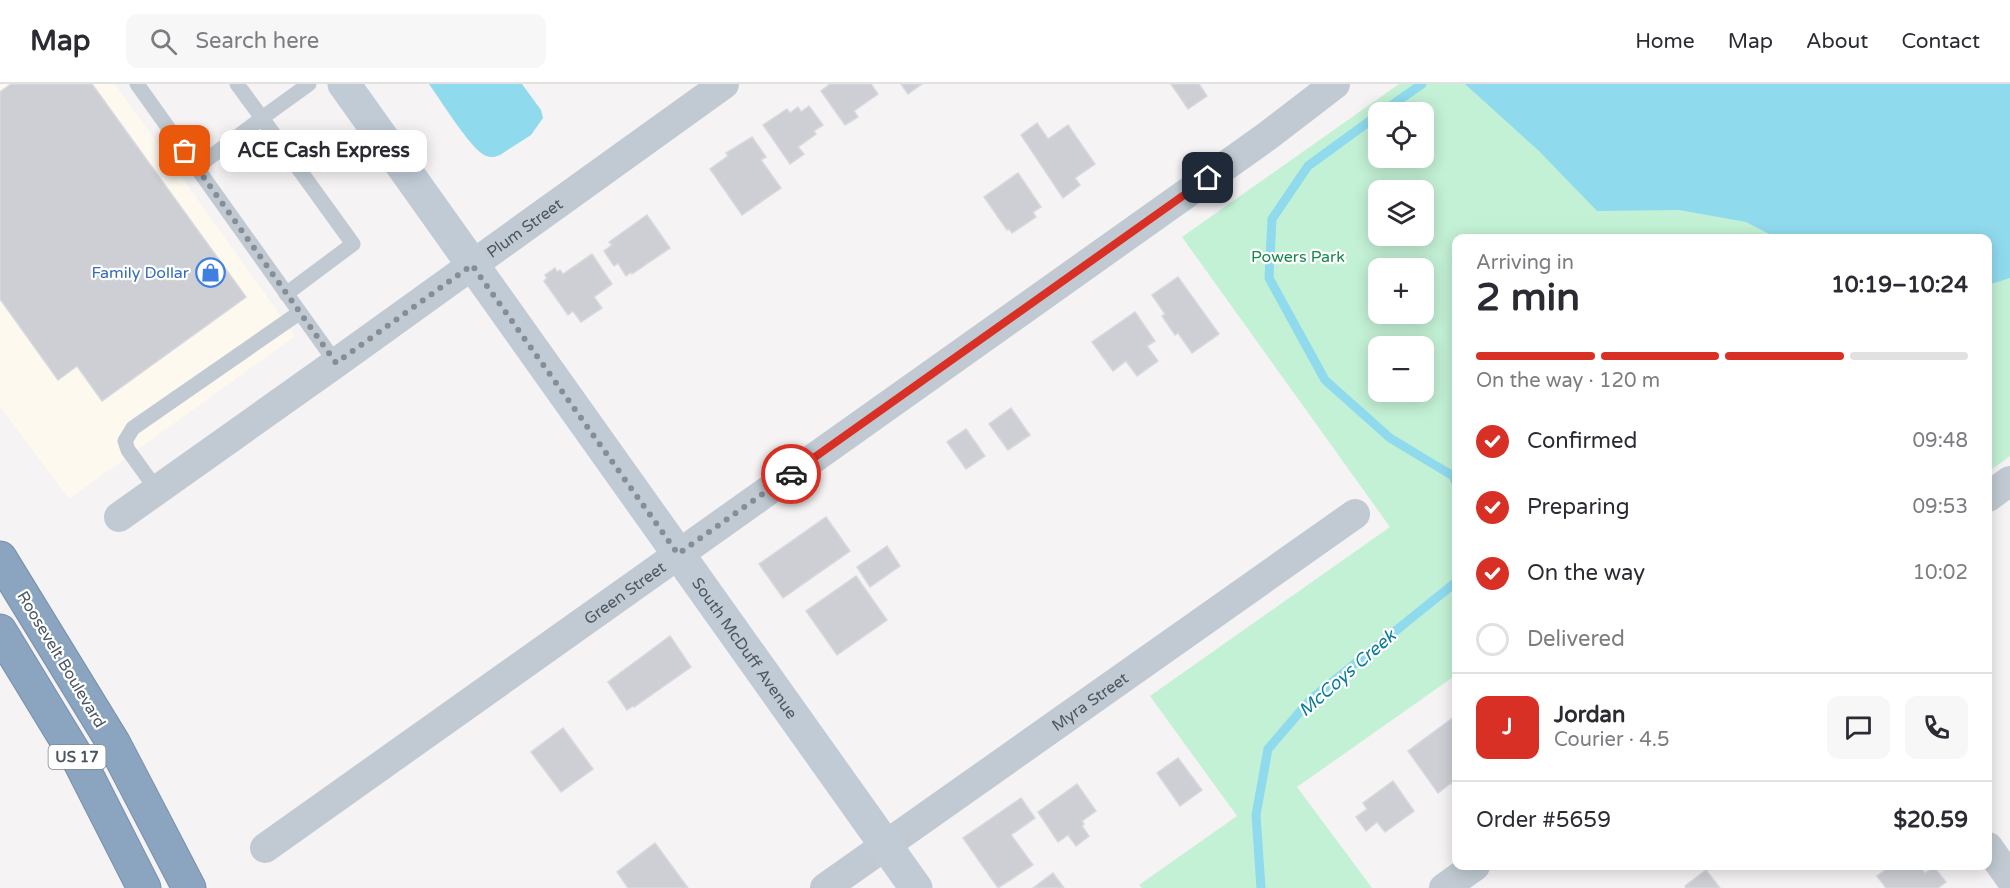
<!DOCTYPE html>
<meta charset="utf-8">
<style>
:root{--surface:#fff;--page:#f7f7f7;--text:#2b2b33;--muted:#7c7c81;--line:#e1e1e2;--accent:#d93025}
body{margin:0;font-family:"Varela Round",sans-serif;background:var(--page);color:var(--text);height:100vh;display:flex;flex-direction:column;font-size:22px;white-space:nowrap}
*{box-sizing:border-box;margin:0}
p{font-size:20px;color:var(--muted)}
.icon{flex:none;width:33px;height:33px;fill:none;stroke:currentColor;stroke-width:2;stroke-linecap:round;stroke-linejoin:round}
.map{position:relative;flex:1;overflow:hidden}
.panel{position:absolute;left:1452px;top:150px;width:540px;height:636px;display:flex;flex-direction:column;background:var(--surface);border-radius:12px;box-shadow:0 3px 15px #0003}
.panel>*{flex:none}
.buttons{position:absolute;left:1368px;top:18px;display:grid;gap:12px}
.buttons a{display:grid;place-items:center;width:66px;height:66px;border-radius:12px;background:var(--surface);box-shadow:0 3px 15px #0003;font-size:30px}
.pin{position:absolute;display:grid;place-items:center;width:51px;height:51px;color:#fff;margin:-26px;border-radius:12px;box-shadow:0 3px 9px #0006}
.courier{position:absolute;display:grid;place-items:center;width:60px;height:60px;margin:-30px;border:4px solid #d93025;border-radius:50%;background:#fff;color:#222;box-shadow:0 2px 8px #0007}
.bubble{position:absolute;height:42px;border-radius:12px;background:var(--surface);box-shadow:0 3px 15px #0003;font-size:20px;font-weight:800;line-height:42px;text-align:center}
.head em{font-style:normal;font-weight:800}
.head div{display:flex;flex-direction:column-reverse}
.head{display:flex;align-items:center;justify-content:space-between;height:102px;padding:0 24px}
h1{font-size:39px;font-weight:800;line-height:45px}
.bar{display:grid;grid-template-columns:repeat(4,1fr);gap:9px 6px;align-content:center;height:72px;padding:0 24px}
.bar i{height:8px;border-radius:4px;background:var(--line)}
.bar .selected{background:var(--accent)}
.bar p{grid-column:span 4}
.line{display:flex;align-items:center;gap:15px;padding:0 24px;border-top:2px solid var(--line)}
.line div{flex:1}
.round{display:grid;place-items:center;flex:none;width:63px;height:63px;border-radius:12px;background:var(--page)}
ol{padding:0 24px;list-style:none}
li{display:flex;align-items:center;gap:18px;height:66px}
li p{margin-inline-start:auto}
li .icon{padding:6px;border-radius:50%;background:var(--accent);color:#fff;stroke-width:4}
li:last-child{color:var(--muted)}
li i{width:33px;height:33px;border:3px solid var(--line);border-radius:50%}
header{display:flex;align-items:center;gap:36px;box-sizing:border-box;height:84px;padding:0 30px;background:var(--surface);border-bottom:2px solid var(--line)}
header strong{font-size:28px}
nav{display:flex;gap:33px;margin-inline-start:auto;font-size:21px}
.search{width:420px;height:54px;background:var(--page);display:flex;align-items:center;gap:15px;box-sizing:border-box;padding:0 21px;border-radius:12px;color:var(--muted);font-size:22px}
.map>svg:first-child{display:block}
</style>
<header>
<strong>Map</strong>
<div class="search"><svg class="icon" aria-label="search" viewBox="0 0 24 24"><circle cx="10" cy="10" r="6"/><path d="M15 15l6 6"/></svg>Search here</div>
<nav><a>Home</a><a>Map</a><a>About</a><a>Contact</a></nav>
</header>
<div class="map">
<svg width="2010" height="804" viewBox="0 0 2010 804">
<rect width="100%" height="100%" fill="#f5f3f3"/>
<!-- commercial -->
<path fill="#fdf9ef" d="M0,0h115l180,252 -226,163 -69,-93z"/>
<!-- green -->
<path fill="#c3f1d5" fill-rule="evenodd" d="M1399,0h611v372l-22,16v-234h-532v437l-159,112 75,101h-230l-3,-3 98,-69 -87,-120 240,-169 -208,-290zM1378,28h46v46h-46zM1378,106h46v46h-46zM1378,184h46v46h-46zM1378,262h46v46h-46z"/>
<!-- water -->
<g fill="#90daee">
<path d="M429,0h93l19,26 2,8 -12,17 -31,20c-5,2 -9,3 -14,1 -15,-6 -46,-57 -57,-72z"/>
<path d="M1465,0h545v194l-22,7v-47h-211l-31,-16 -67,-12 -82,1 -58,-60z"/>
</g>
<g fill="none" stroke-linecap="round" stroke-linejoin="round">
<!-- stream -->
<g stroke="#90daee" stroke-width="9">
<path d="M1382,28l40,-28"/>
<path d="M1378,31l-70,51 -36,53 -3,59 56,102 65,58 63,38 3,7"/>
<path d="M1261,804l-5,-73 12,-66 42,-49 146,-118"/>
</g>
</g>
<!-- building -->
<g fill="#cdcfd5" stroke="#d7d9de" stroke-width="1.5">
<path d="M11,0h81l154,213 -144,104 -25,-35 -19,14 -58,-81v-207z"/>
<path d="M830,0h41l7,10 -24,17 4,6 -13,8 -24,-34z"/>
<path d="M901,0h21l-14,10z"/>
<path d="M1171,0h28l8,12 -19,13z"/>
<path d="M809,22l14,19 -9,6 2,3 -18,13 6,7 -14,10 -27,-39 24,-16 3,4 8,-6 3,5z"/>
<path d="M1037,39l11,16 20,-14 27,39 -20,14 5,7 -17,13 -42,-63z"/>
<path d="M752,53l14,20 -5,3 20,28 -39,27 -32,-46 18,-13 -2,-3z"/>
<path d="M1018,89l23,34 -8,5 3,5 -24,16 -3,-4 -2,1 -23,-33z"/>
<path d="M647,131l23,33 -38,26 -1,-2 -5,4 -8,-13 -4,3 -10,-15 8,-6 -3,-3z"/>
<path d="M592,170l20,30 -18,13 8,11 -21,14 -8,-11 -5,4 -24,-34 3,-3 -2,-3 10,-7 2,4 3,-2 3,4z"/>
<path d="M1178,193l41,57 -27,19 -14,-20 -3,2 -13,-19 3,-2 -13,-19z"/>
<path d="M1135,228l20,29 -8,5 11,15 -21,15 -11,-15 -13,10 -21,-29z"/>
<path d="M1011,324l19,27 -22,15 -19,-26z"/>
<path d="M966,345l19,27 -19,13 -19,-27z"/>
<path d="M826,433l24,34 -67,47 -24,-34z"/>
<path d="M887,462l13,20 -30,21 -13,-20z"/>
<path d="M856,492l31,44 -50,35 -31,-44z"/>
<path d="M670,552l21,31 -57,40 -1,-1 -6,4 -19,-28z"/>
<path d="M1454,633l2,3v70l-5,-7 -13,10 -30,-42z"/>
<path d="M563,644l30,41 -32,23 -30,-40z"/>
<path d="M1178,674l24,32 -22,16 -23,-33z"/>
<path d="M1393,697l21,30 -29,21 -8,-10 -11,9 -10,-14 11,-8 -4,-6z"/>
<path d="M1077,700l19,27 -14,10 2,3 -2,2 7,10 -13,10 -8,-11 -10,7 -20,-30z"/>
<path d="M1021,714l14,20 -24,17 22,30 -35,23 -35,-50z"/>
<path d="M655,759l33,45h-60l-11,-16z"/>
<path d="M1891,782h28l6,7 9,-6 12,15 -8,6h-52l-9,-12z"/>
<path d="M1706,786l14,18h-34l-1,-2z"/>
<path d="M1053,789l11,15h-31z"/>
</g>
<g fill="none" stroke-linecap="round" stroke-linejoin="round">
<defs>
<g id="highway">
<path d="M0,474l114,186 75,144"/>
<path d="M0,547l81,133 63,124"/>
</g>
</defs>
<!-- highway casing -->
<use href="#highway" stroke="#7690ad" stroke-width="35"/>
<!-- lane -->
<g stroke="#c1cad2" stroke-width="15">
<path d="M137,0l199,279"/>
<path d="M197,83l65,-49 -25,-34"/>
<path d="M286,210l67,-50 -91,-126 47,-34"/>
<path d="M157,406l-29,-40 -3,-9 8,-13 166,-115"/>
</g>
<!-- street -->
<g stroke="#c1cad2" stroke-width="30">
<path d="M1988,413l22,-16"/>
<path id="s1" d="M119,433l217,-154 388,-279"/>
<path d="M1988,763l22,31"/>
<path id="s2" d="M265,764l1001,-711 69,-53"/>
<path id="s3" d="M825,804l530,-374"/>
<path d="M1444,804l31,-22"/>
</g>
<!-- secondary -->
<path stroke="#c1cbd6" stroke-width="33" id="s4" d="M344,0l572,804"/>
<!-- highway -->
<use href="#highway" stroke="#8ba5c1" stroke-width="33"/>
</g>
<g fill="none" stroke-linecap="round" stroke-linejoin="round">
<!-- done -->
<path stroke="#868d94" stroke-width="6" stroke-dasharray="0 10.8" d="M185,67l151,212 136,-98 206,289 113,-80"/>
<!-- route -->
<path stroke="#d93025" stroke-width="8" d="M791,390l417,-296"/>
</g>
<!-- icons -->
<defs>
<symbol id="shop-ring" viewBox="-11 -11 22 22"><circle r="9.5" fill="#fff" stroke="#3f7fe0" stroke-width="1.5"/><path d="M-5-2.5h2.3a2.7 3.5 0 0 1 5.4 0H5L5.5 6h-11ZM-1.5-2.5h3a1.5 2.3 0 0 0-3 0Z" fill="#3f7fe0"/></symbol>
</defs>
<g fill-rule="evenodd">
<use href="#shop-ring" x="194" y="172" width="33" height="33"/>
</g>
<g text-anchor="middle" stroke-width="4.5" stroke-linejoin="round" paint-order="stroke">
<!-- shield labels -->
<rect fill="#fff" stroke="#808990" stroke-width="1.5" x="48.5" y="661" width="57" height="24" rx="4.5"/>
<g font-size="15" font-weight="bold" fill="#4a5661">
<text x="77" y="678">US 17</text>
</g>
<!-- street labels -->
<g font-size="16" fill="#4a5661" stroke="#fff">
<text dy="6" stroke="none"><textPath href="#s1" startOffset="498">Plum Street</textPath></text>
<text dy="6" stroke="none"><textPath href="#s2" startOffset="441">Green Street</textPath></text>
<text dy="6" stroke="none"><textPath href="#s4" startOffset="692">South McDuff Avenue</textPath></text>
<text transform="translate(62 575) rotate(59)" y="6">Roosevelt Boulevard</text>
<text dy="6" stroke="none"><textPath href="#s3" startOffset="324">Myra Street</textPath></text>
</g>
<!-- park labels -->
<g font-size="16" fill="#17864f" stroke="#fff">
<text x="1298" y="178">Powers Park</text>
</g>
<!-- shop labels -->
<g font-size="16" fill="#366cbe" stroke="#fff" text-anchor="end">
<text x="189" y="194">Family Dollar</text>
</g>
<!-- water labels -->
<g font-size="18" font-style="italic" fill="#0c7c9b" stroke="#fff">
<text transform="translate(1347 589) rotate(-41)" y="6">McCoys Creek</text>
</g>
</g>
</svg>
<div class="buttons">
<a><svg class="icon" aria-label="locate" viewBox="0 0 24 24"><circle cx="12" cy="12" r="6"/><path d="M12 2v4M12 18v4M2 12h4M18 12h4"/></svg></a>
<a><svg class="icon" aria-label="layers" viewBox="0 0 24 24"><path d="M12 4l9 5-9 5-9-5zM3 14l9 5 9-5"/></svg></a>
<a>+</a>
<a>−</a>
</div>
<div class="pin" style="left:185px;top:67px;background:#ea580c"><svg class="icon" aria-label="bag" viewBox="0 0 24 24"><path d="M5 8h14l-1 12H6zM9 8a3 3 0 0 1 6 0"/></svg></div>
<div class="pin" style="left:1208px;top:94px;background:#1f2937"><svg class="icon" aria-label="home" viewBox="0 0 24 24"><path d="M3 11l9-7 9 7M6 9v11h12V9"/></svg></div>
<div class="courier" style="left:791px;top:390px"><svg class="icon" aria-label="car" viewBox="0 0 24 24"><path d="M5 17H2v-5l4-1 3-4h7l3 4 3 1v5h-3M9 17h6M6 11h13"/><circle cx="7" cy="17" r="2"/><circle cx="17" cy="17" r="2"/></svg></div>
<div class="bubble" style="left:220px;top:46px;width:207px">ACE Cash Express</div>
<section class="panel">
<div class="head"><div><h1>2 min</h1><p>Arriving in</p></div><em>10:19–10:24</em></div>
<div class="bar"><i class="selected"></i><i class="selected"></i><i class="selected"></i><i></i><p>On the way · 120 m</p></div>
<ol>
<li><svg class="icon" aria-label="check" viewBox="0 0 24 24"><path d="M5 12l5 5 9-10"/></svg>Confirmed<p>09:48</p></li>
<li><svg class="icon" aria-label="check" viewBox="0 0 24 24"><path d="M5 12l5 5 9-10"/></svg>Preparing<p>09:53</p></li>
<li><svg class="icon" aria-label="check" viewBox="0 0 24 24"><path d="M5 12l5 5 9-10"/></svg>On the way<p>10:02</p></li>
<li><i></i>Delivered</li>
</ol>
<div class="line" style="height:108px"><b class="round" style="background:var(--accent);color:#fff">J</b><div><b>Jordan</b><p>Courier · 4.5</p></div><a class="round"><svg class="icon" aria-label="chat" viewBox="0 0 24 24"><path d="M4 5h16v11H9l-5 4z"/></svg></a><a class="round"><svg class="icon" aria-label="phone" viewBox="0 0 24 24"><path d="M5 4h4l2 5-3 2q2 4 5 5l2-3 5 2v4C11 20 4 13 5 4z"/></svg></a></div>
<div class="line" style="height:78px"><div>Order #5659</div><b>$20.59</b></div>
</section>
</div>
